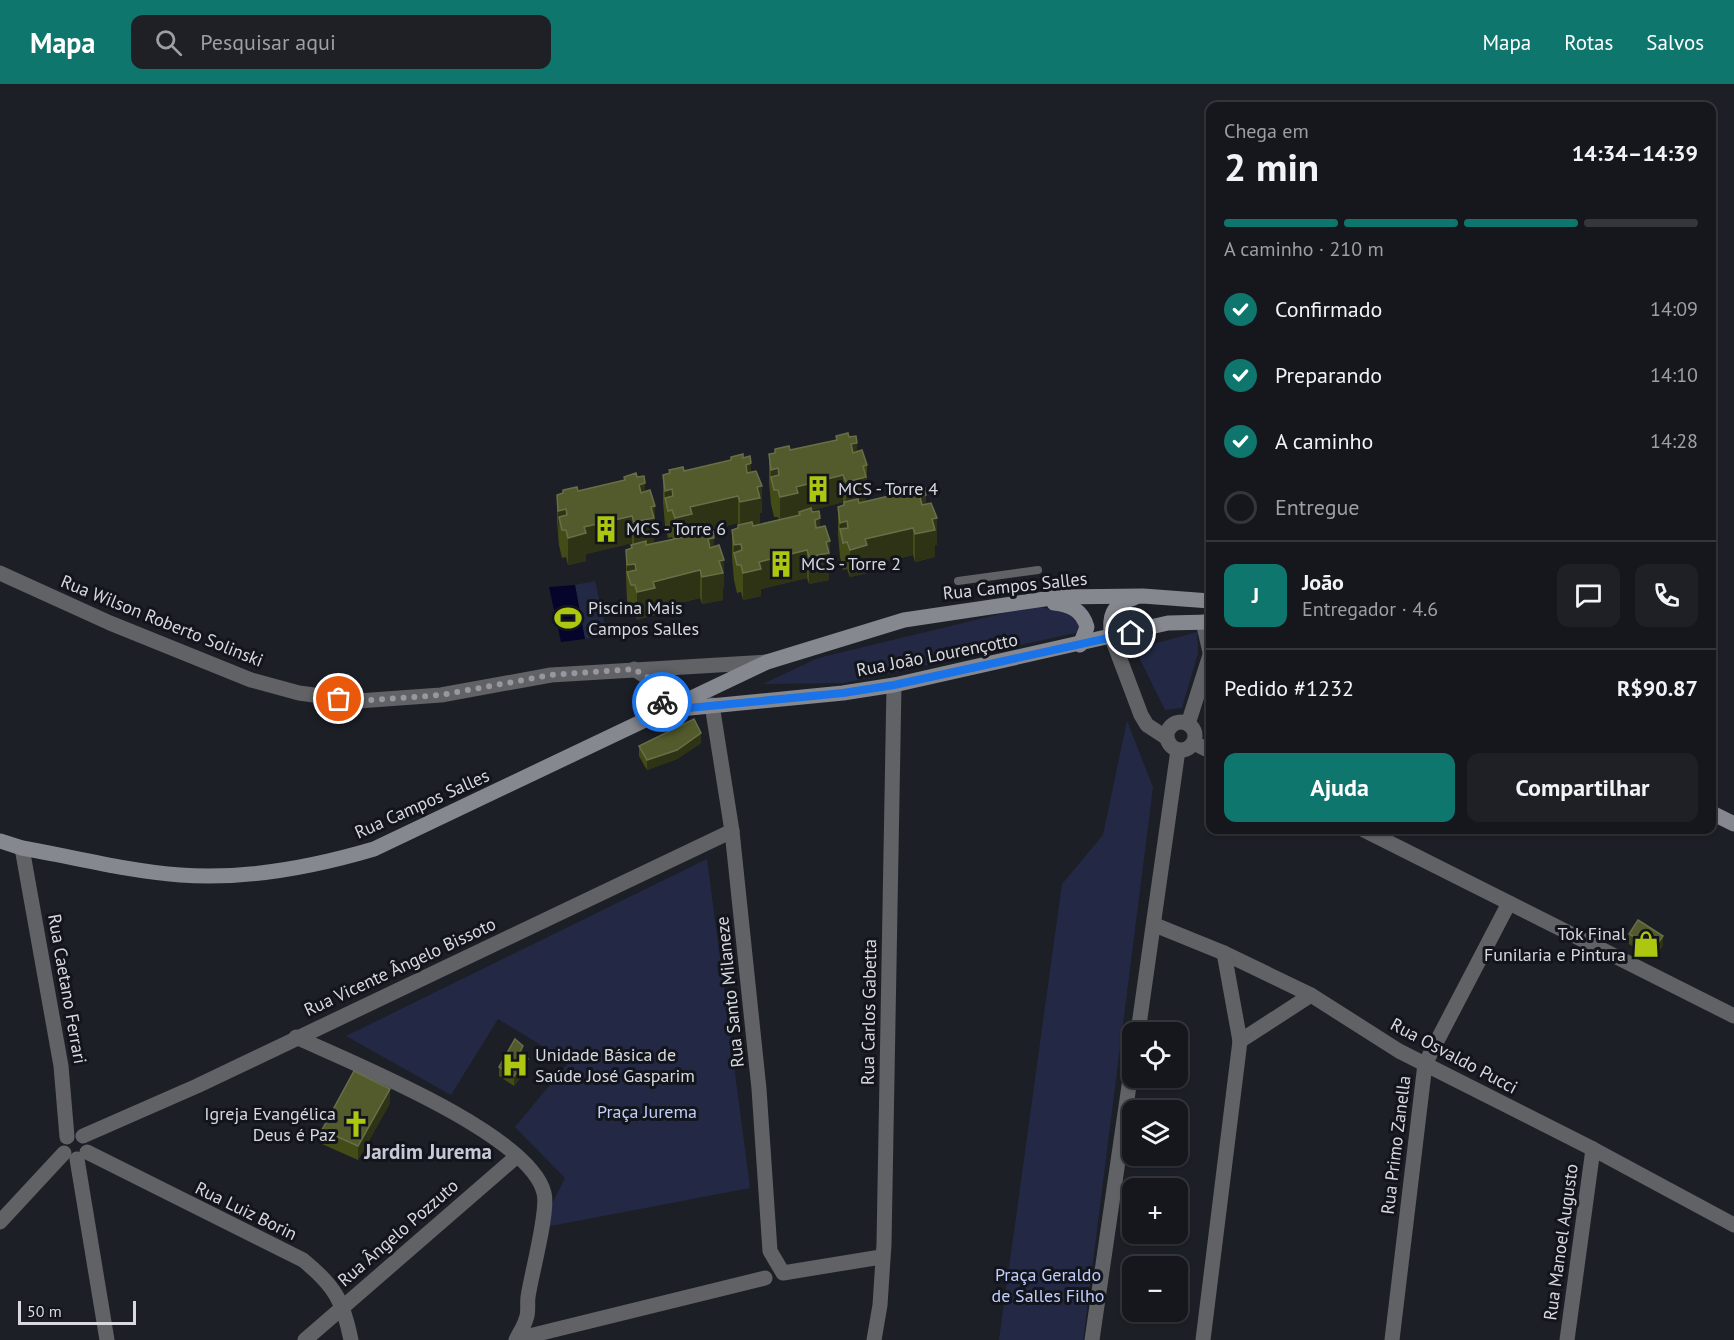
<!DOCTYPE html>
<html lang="pt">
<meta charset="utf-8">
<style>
:root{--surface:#16171d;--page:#1f2026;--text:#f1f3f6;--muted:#9e9fa4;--line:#35363b;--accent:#0f766e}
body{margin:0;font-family:"PT Sans",sans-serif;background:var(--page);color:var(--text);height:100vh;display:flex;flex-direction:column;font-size:22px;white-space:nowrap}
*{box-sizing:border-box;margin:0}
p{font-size:20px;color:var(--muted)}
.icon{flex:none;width:33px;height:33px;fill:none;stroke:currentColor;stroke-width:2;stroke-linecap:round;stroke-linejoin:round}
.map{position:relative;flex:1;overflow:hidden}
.drawer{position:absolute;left:1206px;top:18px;width:510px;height:732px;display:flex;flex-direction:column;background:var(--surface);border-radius:12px;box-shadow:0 2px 4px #0004,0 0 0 2px var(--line)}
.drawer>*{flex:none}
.fabs{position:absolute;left:1122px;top:938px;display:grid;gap:12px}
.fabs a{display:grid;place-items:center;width:66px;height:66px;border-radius:12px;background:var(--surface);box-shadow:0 2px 4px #0004,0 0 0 2px var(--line);font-size:30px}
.scale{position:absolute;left:18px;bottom:15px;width:118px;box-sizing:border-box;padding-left:6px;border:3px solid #d8d9df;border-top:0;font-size:16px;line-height:21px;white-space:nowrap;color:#d8d9df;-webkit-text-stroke:4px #13151d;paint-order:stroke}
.pin{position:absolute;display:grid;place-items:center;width:51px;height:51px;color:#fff;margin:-26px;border:3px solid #fff;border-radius:50%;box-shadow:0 2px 6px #0007}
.courier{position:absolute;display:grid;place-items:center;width:60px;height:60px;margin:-30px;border:4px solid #1a73e8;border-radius:50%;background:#fff;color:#222;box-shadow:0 2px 8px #0007}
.headline em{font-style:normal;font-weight:600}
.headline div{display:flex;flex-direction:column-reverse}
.headline{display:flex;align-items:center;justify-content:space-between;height:102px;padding:0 18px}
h1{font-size:39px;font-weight:600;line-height:45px}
.bar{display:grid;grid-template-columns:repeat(4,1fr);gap:9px 6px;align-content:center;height:72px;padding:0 18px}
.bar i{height:8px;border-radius:4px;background:var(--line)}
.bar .active{background:var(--accent)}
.bar p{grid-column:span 4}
.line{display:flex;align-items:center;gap:15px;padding:0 18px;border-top:2px solid var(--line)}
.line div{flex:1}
.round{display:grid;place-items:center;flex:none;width:63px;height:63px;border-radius:12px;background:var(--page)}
ol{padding:0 18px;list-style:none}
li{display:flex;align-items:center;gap:18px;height:66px}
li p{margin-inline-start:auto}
li .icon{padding:6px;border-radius:50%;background:var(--accent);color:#fff;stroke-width:4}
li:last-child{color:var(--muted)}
li i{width:33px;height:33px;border:3px solid var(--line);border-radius:50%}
.action{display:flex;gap:12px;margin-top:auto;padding:12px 18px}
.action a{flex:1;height:69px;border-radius:12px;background:var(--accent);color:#fff;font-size:24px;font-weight:600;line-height:69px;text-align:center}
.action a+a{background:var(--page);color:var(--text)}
header{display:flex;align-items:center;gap:36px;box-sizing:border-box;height:84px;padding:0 30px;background:var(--accent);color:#fff}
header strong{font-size:28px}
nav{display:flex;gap:33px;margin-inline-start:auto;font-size:21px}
.search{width:420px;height:54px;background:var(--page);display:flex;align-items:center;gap:15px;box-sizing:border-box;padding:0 21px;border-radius:12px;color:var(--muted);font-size:22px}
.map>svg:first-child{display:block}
</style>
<header>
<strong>Mapa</strong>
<div class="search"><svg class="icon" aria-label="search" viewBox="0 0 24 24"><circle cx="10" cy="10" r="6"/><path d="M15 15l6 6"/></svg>Pesquisar aqui</div>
<nav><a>Mapa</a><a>Rotas</a><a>Salvos</a></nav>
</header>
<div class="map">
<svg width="1734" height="1256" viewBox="0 0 1734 1256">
<rect width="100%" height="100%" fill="#1d1f27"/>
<!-- green -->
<g fill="#232945">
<path d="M595,497l12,53 -22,5 -10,-54z"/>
<path d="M1034,522l48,9 -2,17 -236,51 -81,1 55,-26z"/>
<path d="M1197,548l1,21 -16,55 -17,2 -30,-61z"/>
<path d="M1127,637l26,66 -70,553h-84l63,-456 41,-49z"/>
<path d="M707,775l43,329 -210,40 25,-50 -50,-51 54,-65 -71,-43 -47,76 -105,-59z"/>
</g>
<!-- water -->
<path fill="#05042b" d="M575,501l10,54 -24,3 -12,-55z"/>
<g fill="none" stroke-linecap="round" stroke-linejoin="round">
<!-- lane -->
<path stroke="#606266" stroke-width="8" d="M958,497l80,-11"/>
<!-- street -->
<g stroke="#606266" stroke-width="15">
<path d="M0,489l110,50 141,57 48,13 59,8 83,-6 110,-20 216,-13"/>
<path d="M1203,538l7,30"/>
<path d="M1112,554l29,77 6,10 20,13"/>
<path d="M634,585c22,14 32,18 24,45"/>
<path d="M712,621l20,126 27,258 11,162 13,22 98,-16"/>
<circle cx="1181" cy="652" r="14"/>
<path d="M1188,640l22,-69"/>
<path d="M1194,659l16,8"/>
<path d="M1364,746l370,186"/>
<path d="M22,764l39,218 6,71"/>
<path d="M1155,841l69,28 87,42 88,56 194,98 141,76"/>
<path d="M1224,869l16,88 71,-46"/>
<path d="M1138,948l40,-282"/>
<path d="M296,953c54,25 234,97 248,156 5,18 -13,82 -16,104 -1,7 1,16 -2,22 -2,8 -7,14 -10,21"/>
<path d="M83,1052l114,-50 535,-255"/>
<path d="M87,1068l216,108c32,26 40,41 48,80"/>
<path d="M77,1075l30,181"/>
<path d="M0,1138l64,-69"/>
<path d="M517,1255l248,-61"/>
<path d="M305,1256l212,-184"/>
<path d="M874,1256l6,-35 4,-61 10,-559"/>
<path d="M1092,1256l40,-275"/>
<path d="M1203,1256l37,-299"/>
<path d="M1392,1256l33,-276 84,-161"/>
<path d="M1567,1256l26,-191"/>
</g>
<!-- secondary -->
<g stroke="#86888f" stroke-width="15">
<path d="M1054,519c17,2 28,7 33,24l-7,18"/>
<path d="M1112,554c-4,-21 0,-34 22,-40"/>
<path d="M680,625l163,-16 51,-8 274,-62 42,-1"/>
<path d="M1712,729l22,11"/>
<path d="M0,757l22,7c52,9 105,23 158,27 64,5 133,-8 194,-26l393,-187 137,-42 154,-23 85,-1 67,5"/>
</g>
</g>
<!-- wall -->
<g fill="#434c17">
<path d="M836,352l13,1 8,14 10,14 -1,36 39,-9v-3h13l8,15 11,41h-2v12l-20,5 -2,-7 -46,11v7l-17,4 -3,-8 -4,1 -3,-13 -2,-23v-27l6,-2 -1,-3 -31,8 8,17 10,41h-1v12l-20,4 -2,-6 -46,11v7l-18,4 -2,-8 -4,1 -3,-13 -2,-23v-27l6,-2v-5l-33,8 9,16 10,41h-1v12l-21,4 -2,-6 -45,11v6l-18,5 -2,-8 -4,1 -4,-13 -1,-23v-27l5,-2 1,-5 -46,11v7l-18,4 -2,-8 -4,1 -3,-13 -2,-23v-27l6,-2v-3l15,1 46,-11v-3h13l8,15 10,41h-1v11l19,-4 -1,-3 -4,1 -3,-13 -2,-23v-27l6,-2v-3l15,1 59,-13 8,14 11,41h-2v11l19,-4 -1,-3h-4l-3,-13 -2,-22v-28l6,-1v-4l15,1 46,-10z"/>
<path d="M701,659l-24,16 -30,11 -8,-14v-10z"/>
<path d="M1629,850l34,11 -9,14 -25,-15z"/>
<path d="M523,971l5,13 -14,18 -15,-10v-9z"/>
<path d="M390,1019l-32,57 -36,-16v-14z"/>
</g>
<!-- shaded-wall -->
<g fill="#2d3314">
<path d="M857,359v27l-6,-26z"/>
<path d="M751,379v28l-5,-26z"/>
<path d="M778,384v28v-6l-7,-13v21v-28z"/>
<path d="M843,391v27l-45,12v6l-18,5v-28l16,-10z"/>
<path d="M866,393v28l-20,4v-27z"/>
<path d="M645,399v27l-6,-25z"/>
<path d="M762,402v27h-2v12l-20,5v-28l17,-15z"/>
<path d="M672,405v22l-7,-13v-7z"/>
<path d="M926,411v27l-6,-25z"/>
<path d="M738,412v27l-46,11v7l-17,4v-27l15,-11z"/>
<path d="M655,422v27h-1v12l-20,5v-28l17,-15z"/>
<path d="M566,425v21l-7,-13 -1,21v-27z"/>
<path d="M632,432v27l-46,11v7l-18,4v-27l16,-11z"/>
<path d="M820,434v27l-5,-25z"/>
<path d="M937,434v27h-2v12l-20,5v-28l17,-15z"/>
<path d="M847,437v21l-7,-13v21v-27z"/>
<path d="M913,444v27l-46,11v7l-17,4v-27l15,-11z"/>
<path d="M714,454v27l-6,2v-28z"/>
<path d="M830,457v27h-1v12l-20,4v-27l17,-15z"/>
<path d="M741,460v27v-6l-7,-12v-8z"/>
<path d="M807,466v28l-46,11v7l-18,4v-27l16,-11z"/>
<path d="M724,476v28h-1v12l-21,4v-27l17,-16z"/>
<path d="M635,480v21l-8,-13v-7z"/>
<path d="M700,486v28l-45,11v6l-18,5v-28l16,-10z"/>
<path d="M701,649v10l-24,16 -30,11v-10z"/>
<path d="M1663,852v9l-9,14v-10z"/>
<path d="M523,962v9l-4,-2z"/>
<path d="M528,975v9l-14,18v-10z"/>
<path d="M390,1005v14l-32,57v-14z"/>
</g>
<!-- building -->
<g fill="#535b2d" stroke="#686f48" stroke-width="1.5">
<path d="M848,349l1,4 7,-1 1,7 -6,1 2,9 9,-3 5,15 -4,1 3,11 -20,5 -3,-7 -47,12 2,6 -18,4 -2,-7h-4l-3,-13 8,-2 -1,-7 -7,2 -2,-16 6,-1v-4l14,-3 1,4 47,-10 -1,-4z"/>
<path d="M743,370v4l7,-2 1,7 -5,2 1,8 9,-2 6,15 -5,1 3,11 -20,4 -2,-6 -48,11 2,7 -17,4 -3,-8 -4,1 -3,-13 8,-2 -1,-7 -7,2 -2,-16 7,-2 -1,-3 14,-3 1,4 47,-11v-3z"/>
<path d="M636,389l1,4 7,-1 1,7 -6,2 2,8 9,-3 5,16 -4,1 3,11 -20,4 -2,-6 -48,11 2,6 -18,5 -2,-8h-4l-3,-13 8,-2 -1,-6 -8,2 -1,-16 6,-2v-3l14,-3 1,4 47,-11 -1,-3z"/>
<path d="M918,401v4l7,-1 1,7 -6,2 2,8 9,-2 6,15 -5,1 3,11 -20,4 -2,-6 -48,11 2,6 -17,5 -3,-8 -4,1 -3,-14 8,-1 -1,-7 -7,2 -2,-16 6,-2v-3l14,-3 1,4 47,-11 -1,-3z"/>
<path d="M811,424l1,4 7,-1 1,7 -5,2 1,8 9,-2 5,15 -4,1 3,11 -20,4 -2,-7 -48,12 2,7 -18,4 -2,-8h-4l-3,-12 8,-3 -1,-6 -7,1 -2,-15 6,-2v-3l14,-3 1,4 47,-11 -1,-3z"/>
<path d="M705,444l1,4 7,-1 1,7 -6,1 2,9 9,-3 5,15 -5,1 4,12 -21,4 -2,-7 -47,12 2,6 -18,4 -2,-7h-4l-4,-13 9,-2 -1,-6 -8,1 -1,-15 6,-2 -1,-3 15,-4v4l48,-10 -1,-4z"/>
<path d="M694,635l7,14 -24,17 -30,10 -8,-14z"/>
<path d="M1638,836l25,16 -9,13 -25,-15z"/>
<path d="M515,955l8,7 -4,7 9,6 -14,17 -15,-9z"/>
<path d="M354,987l36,18 -32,57 -36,-16z"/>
</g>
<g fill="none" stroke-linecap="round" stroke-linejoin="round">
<!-- done -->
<path stroke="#97989f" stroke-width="6" stroke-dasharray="0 10.8" d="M339,615l19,2 83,-6 110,-20 83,-6 23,14 5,19"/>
<!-- route -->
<path stroke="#1a73e8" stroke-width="8" d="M662,618l-4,12 10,-4 175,-17 51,-8 237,-52"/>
</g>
<!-- icons -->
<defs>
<symbol id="building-bare" viewBox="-9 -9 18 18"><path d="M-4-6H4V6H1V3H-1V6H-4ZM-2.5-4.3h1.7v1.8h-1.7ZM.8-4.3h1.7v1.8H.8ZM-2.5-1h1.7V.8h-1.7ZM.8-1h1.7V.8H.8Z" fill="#adc60f" stroke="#13151d" stroke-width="2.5" paint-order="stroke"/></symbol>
<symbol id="stadium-bare" viewBox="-9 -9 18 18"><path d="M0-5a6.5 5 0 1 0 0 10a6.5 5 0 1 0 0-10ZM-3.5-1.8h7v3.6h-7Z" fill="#adc60f" stroke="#13151d" stroke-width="2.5" paint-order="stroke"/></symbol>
<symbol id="shop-bare" viewBox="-9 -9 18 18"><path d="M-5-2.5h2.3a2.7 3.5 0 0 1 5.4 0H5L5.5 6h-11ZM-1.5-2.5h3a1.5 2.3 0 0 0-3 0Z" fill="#adc60f" stroke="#13151d" stroke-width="2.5" paint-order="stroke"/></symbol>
<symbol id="hospital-bare" viewBox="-9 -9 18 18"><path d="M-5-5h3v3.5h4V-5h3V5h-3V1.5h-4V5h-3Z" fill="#adc60f" stroke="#13151d" stroke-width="2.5" paint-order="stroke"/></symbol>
<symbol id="church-bare" viewBox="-9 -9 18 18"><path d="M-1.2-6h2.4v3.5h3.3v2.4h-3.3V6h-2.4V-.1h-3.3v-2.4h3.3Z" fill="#adc60f" stroke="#13151d" stroke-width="2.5" paint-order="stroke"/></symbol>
</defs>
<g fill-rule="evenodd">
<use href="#building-bare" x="799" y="386" width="38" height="38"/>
<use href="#building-bare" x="587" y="426" width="38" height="38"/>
<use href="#building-bare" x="762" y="461" width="38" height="38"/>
<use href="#stadium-bare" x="549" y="515" width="38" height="38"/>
<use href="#shop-bare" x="1627" y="841" width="38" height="38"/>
<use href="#hospital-bare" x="496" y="962" width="38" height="38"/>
<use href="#church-bare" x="337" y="1021" width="38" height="38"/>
</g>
<g text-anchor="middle" stroke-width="6" stroke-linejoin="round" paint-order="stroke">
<!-- poi labels -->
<g font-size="18" fill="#d8d9df" stroke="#13151d" text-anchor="start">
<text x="838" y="411">MCS - Torre 4</text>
<text x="626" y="451">MCS - Torre 6</text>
<text x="801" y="486">MCS - Torre 2</text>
<text x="588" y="530">Piscina Mais<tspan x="588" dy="21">Campos Salles</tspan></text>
<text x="1626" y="856" text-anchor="end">Tok Final<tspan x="1626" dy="21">Funilaria e Pintura</tspan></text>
<text x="535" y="977">Unidade Básica de<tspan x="535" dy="21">Saúde José Gasparim</tspan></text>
<text x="336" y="1036" text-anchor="end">Igreja Evangélica<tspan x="336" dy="21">Deus é Paz</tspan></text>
</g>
<!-- street labels -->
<g font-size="18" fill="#d8d9df" stroke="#13151d">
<text transform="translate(1015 502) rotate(-6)" y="6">Rua Campos Salles</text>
<text transform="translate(162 537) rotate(22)" y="6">Rua Wilson Roberto Solinski</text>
<text transform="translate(937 571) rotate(-11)" y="6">Rua João Lourençotto</text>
<text transform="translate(422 720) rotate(-24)" y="6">Rua Campos Salles</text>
<text transform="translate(400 883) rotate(-25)" y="6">Rua Vicente Ângelo Bissoto</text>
<text transform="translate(67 905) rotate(80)" y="6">Rua Caetano Ferrari</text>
<text transform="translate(730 908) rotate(-96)" y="6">Rua Santo Milaneze</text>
<text transform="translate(869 928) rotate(-89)" y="6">Rua Carlos Gabetta</text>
<text transform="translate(1454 972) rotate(28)" y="6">Rua Osvaldo Pucci</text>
<text transform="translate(1396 1061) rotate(-83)" y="6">Rua Primo Zanella</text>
<text transform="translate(246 1127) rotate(26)" y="6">Rua Luiz Borin</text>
<text transform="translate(398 1149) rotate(-41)" y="6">Rua Ângelo Pozzuto</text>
<text transform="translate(1561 1158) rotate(-82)" y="6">Rua Manoel Augusto</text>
</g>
<!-- park labels -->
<g font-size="18" fill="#c2cefb" stroke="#13151d">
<text x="647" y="1034">Praça Jurema</text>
<text x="1048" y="1197">Praça Geraldo<tspan x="1048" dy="21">de Salles Filho</tspan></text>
</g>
<!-- quarter labels -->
<g font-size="21" font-weight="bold" fill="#c7cad6" stroke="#13151d">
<text x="428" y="1075">Jardim Jurema</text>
</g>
</g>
</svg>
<div class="fabs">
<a><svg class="icon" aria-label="locate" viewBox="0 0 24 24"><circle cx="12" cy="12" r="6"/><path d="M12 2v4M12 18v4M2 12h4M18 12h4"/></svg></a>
<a><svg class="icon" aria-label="layers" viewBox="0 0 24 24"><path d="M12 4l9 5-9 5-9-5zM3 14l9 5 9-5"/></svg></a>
<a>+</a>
<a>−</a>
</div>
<div class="scale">50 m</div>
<div class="pin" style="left:339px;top:615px;background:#ea580c"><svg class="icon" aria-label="bag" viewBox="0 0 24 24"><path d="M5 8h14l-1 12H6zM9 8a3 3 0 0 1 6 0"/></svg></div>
<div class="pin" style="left:1131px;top:549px;background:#1f2937"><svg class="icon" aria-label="home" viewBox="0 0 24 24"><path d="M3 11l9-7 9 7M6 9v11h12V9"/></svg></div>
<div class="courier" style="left:662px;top:618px"><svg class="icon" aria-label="bike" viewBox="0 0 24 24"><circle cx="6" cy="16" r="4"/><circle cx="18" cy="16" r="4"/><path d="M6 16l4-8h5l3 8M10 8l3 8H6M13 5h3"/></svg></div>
<section class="drawer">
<div class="headline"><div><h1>2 min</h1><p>Chega em</p></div><em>14:34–14:39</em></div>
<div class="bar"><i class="active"></i><i class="active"></i><i class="active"></i><i></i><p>A caminho · 210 m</p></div>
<ol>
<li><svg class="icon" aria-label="check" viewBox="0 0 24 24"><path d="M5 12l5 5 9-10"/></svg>Confirmado<p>14:09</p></li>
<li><svg class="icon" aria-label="check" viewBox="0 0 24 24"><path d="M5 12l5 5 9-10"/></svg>Preparando<p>14:10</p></li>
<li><svg class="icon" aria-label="check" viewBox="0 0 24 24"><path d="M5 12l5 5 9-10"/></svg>A caminho<p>14:28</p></li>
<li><i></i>Entregue</li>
</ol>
<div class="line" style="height:108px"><b class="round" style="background:var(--accent);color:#fff">J</b><div><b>João</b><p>Entregador · 4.6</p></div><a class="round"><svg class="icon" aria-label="chat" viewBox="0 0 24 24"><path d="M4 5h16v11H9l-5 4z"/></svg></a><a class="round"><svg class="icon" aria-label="phone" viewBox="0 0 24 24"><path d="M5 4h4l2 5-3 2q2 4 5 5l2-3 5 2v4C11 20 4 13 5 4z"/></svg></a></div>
<div class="line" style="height:78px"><div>Pedido #1232</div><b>R$90.87</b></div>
<div class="action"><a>Ajuda</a><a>Compartilhar</a></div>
</section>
</div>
